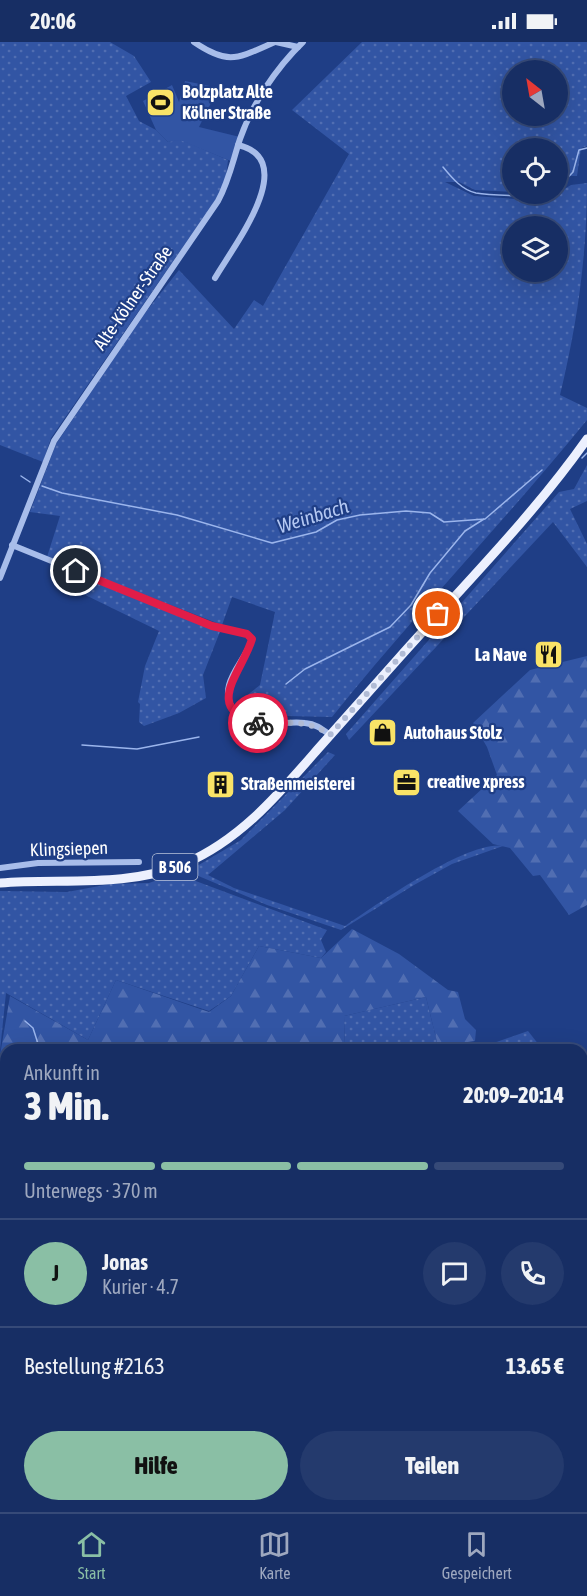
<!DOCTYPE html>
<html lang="de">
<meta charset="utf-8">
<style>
:root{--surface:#172e64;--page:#243a6d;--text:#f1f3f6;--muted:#9ea8bf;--line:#364a78;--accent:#8abfa5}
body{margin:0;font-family:"Asap Condensed",sans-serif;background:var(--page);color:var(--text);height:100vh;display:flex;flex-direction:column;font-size:22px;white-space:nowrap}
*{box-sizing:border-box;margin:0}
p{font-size:20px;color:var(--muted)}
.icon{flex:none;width:33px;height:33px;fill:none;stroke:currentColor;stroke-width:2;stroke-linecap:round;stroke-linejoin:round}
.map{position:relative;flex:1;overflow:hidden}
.side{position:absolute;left:0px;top:1002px;width:588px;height:468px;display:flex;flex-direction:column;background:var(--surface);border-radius:18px 18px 0 0;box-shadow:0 6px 24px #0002,0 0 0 2px var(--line)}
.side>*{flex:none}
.needle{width:39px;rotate:329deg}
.buttons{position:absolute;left:502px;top:18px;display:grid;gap:12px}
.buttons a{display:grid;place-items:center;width:66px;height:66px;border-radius:50%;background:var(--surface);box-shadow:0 6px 24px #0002,0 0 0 2px var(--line);font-size:30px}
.pin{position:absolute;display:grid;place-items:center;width:51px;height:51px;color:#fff;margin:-26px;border:3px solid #fff;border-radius:50%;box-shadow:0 2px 6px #0007}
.courier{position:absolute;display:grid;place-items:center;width:60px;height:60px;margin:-30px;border:4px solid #e11d48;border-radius:50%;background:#fff;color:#222;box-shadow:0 2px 8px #0007}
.headline em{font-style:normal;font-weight:800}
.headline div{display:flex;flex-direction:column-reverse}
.headline{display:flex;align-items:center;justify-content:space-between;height:102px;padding:0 24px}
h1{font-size:39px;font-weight:800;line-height:45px}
.bar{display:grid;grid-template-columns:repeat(4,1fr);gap:9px 6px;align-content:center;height:72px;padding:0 24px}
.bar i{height:8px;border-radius:4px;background:var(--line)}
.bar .active{background:var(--accent)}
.bar p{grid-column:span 4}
.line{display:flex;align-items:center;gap:15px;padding:0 24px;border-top:2px solid var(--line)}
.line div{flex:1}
.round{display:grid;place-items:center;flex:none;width:63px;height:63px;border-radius:32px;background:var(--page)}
.cta{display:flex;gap:12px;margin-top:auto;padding:12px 24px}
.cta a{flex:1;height:69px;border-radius:36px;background:var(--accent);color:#111;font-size:24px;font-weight:800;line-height:69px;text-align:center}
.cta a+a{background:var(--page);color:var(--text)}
.status{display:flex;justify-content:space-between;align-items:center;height:42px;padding:0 30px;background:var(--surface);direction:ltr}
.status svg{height:16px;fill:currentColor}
.dock{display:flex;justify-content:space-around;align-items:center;height:84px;border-top:2px solid var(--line);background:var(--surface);font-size:16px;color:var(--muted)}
.dock a{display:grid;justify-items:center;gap:3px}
.dock .active{color:var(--accent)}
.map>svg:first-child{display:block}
</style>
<div class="status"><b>20:06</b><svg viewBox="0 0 49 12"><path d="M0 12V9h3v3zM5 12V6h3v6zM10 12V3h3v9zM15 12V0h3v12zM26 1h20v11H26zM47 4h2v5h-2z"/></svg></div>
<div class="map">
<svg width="587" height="1470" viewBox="0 0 587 1470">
<defs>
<pattern id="grass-dots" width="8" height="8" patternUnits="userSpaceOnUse" patternTransform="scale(1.5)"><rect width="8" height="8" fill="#3255a4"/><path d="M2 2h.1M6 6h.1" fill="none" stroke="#516eb2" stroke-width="1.8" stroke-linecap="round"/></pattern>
<pattern id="forest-firs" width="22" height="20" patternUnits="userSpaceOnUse" patternTransform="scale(1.5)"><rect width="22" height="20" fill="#3255a4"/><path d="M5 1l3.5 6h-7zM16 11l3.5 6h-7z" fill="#516eb2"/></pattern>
</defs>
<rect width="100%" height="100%" fill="#1f3e86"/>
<!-- grass -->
<g fill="url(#grass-dots)" fill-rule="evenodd">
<path d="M0,0h110l24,14 17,26 -25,14 13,25 17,9 12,12 12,-3 48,21 -3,26 -174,252 -8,24 -43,-17z"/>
<path d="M362,0h225v104l-6,2 -4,28h-9l-10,10v-38h-45v44l-38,-2 -16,-8h-14l29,14 71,5 26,-16 16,-2c0,73 -10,142 -27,212l27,13v12c-82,101 -173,195 -255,297l-84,-2 -11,-12 23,-18 15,-73 -43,-15 -10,28 -175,-68 13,-41 -30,-4 26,-68 85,-126 38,-48 55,59 20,-29 9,6 86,-152 -57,-44zM513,28h45v46h-45zM513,184h45v46h-45z"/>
<path d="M587,423v36l-17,8 17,35v23l-34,-45 -204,218 -3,-6 213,-242 15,-3z"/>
<path d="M72,530l149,57 -18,46 3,23 -27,15 -35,13 -5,-4 1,-18 -2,-2 7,-36 14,-35 -88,-43z"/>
<path d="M328,710l7,3 -50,55 -77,65 26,13 111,38c31,-21 123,-86 158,-80l-51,18 -38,21 -73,45 -74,-25 -78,-33 -2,3 6,5 134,50 -6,10 5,12 -5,6 -62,-12 -28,50 -22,15 -93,-31 -28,60 -82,-47 -6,58v-160l67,1 43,-8 39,-1 48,-17 44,-26z"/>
<path d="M426,955l13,53h-94l-1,-34z"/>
<path d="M528,989l15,19h-62l4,-4z"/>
<path d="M582,1096l5,12v257l-5,-2z"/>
<path d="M0,1265l6,12v35l-6,4z"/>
<path d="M582,1365l5,2v103h-213l-5,-6h213z"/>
<path d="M29,1464h61l2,6h-62z"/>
<path d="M92,1464h223l2,6h-223z"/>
</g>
<!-- forest -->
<g fill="url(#forest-firs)">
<path d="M587,614v249l-18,10 -29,-40 -7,1 -23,-28 -17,-4 -35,-33 39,-36 -10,-28 -14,-24 57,-53z"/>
<path d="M352,887l47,25 49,36 10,2 7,27 11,11 -1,11 -22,3 -3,6h-11l-13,-53 -82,19 1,34h-339v269l-6,-12v-252l10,-59 78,44 28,-60 93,32 22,-16 28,-50 62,12z"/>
<path d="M6,1312v152h23l1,6h-30v-154z"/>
<path d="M315,1464h54l5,6h-57z"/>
</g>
<!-- park -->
<path fill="#3255a4" d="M185,39l30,6 -7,9 5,3 -14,28 41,10 -7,25 -53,-22 -12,2 -12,-12 -13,-29 29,-16 7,17z"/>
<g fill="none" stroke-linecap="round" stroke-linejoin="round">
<!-- stream -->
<g stroke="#9bb5ec" stroke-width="1.5">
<path d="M443,125c9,11 19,23 33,26 11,2 68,5 75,1"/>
<path d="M558,146l15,-16 6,-22 8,-2"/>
<path d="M582,416l5,-5"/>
<path d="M21,434l9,6"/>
<path d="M42,444l20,7 115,22 95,28 44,-11 21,-12 23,-5 46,-4 24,2 14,9 41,-3 57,-49"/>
<path d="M286,642l19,-15 85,-42 21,-22 19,-32 35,-42 19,-12"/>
<path d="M82,703l55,4 62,-12"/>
<path d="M25,979l8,7 7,22"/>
<path d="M486,1470l2,-6"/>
</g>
<!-- minor -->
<g stroke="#a8bdea" stroke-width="6">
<path d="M194,0c35,24 44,16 81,0"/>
<path d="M276,0l22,5"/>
<path d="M215,236c17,-30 87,-118 23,-133"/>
<path d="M12,503l200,81 35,8 5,5c-5,17 -19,30 -23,46 -2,8 -1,16 3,22 16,26 49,13 73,16 11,1 17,6 25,12"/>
<path d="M0,536l54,-137 164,-240c11,-20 15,-41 22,-62 12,-35 36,-71 63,-97"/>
<path d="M0,826l38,-5 101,-1"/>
</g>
<!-- secondary -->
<g stroke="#d3def8" stroke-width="8">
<path d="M582,1040l5,-15"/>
<path d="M582,1086l5,13"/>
</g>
<!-- primary -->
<path stroke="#ecf0fe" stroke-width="9" d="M0,841c61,-5 126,5 184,-19 56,-24 94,-69 133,-114 27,-30 54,-61 81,-91 64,-72 134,-142 189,-220"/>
</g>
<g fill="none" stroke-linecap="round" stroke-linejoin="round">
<!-- done -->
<path stroke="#b1bbd5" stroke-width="6" stroke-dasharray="0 10.8" d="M258,681c26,0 51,-4 72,12l108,-121"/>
<!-- route -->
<path stroke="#e11d48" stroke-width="8" d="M76,529l136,55 35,8 5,5c-9,32 -51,70 6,84"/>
</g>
<!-- icons -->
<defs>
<symbol id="stadium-square" viewBox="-11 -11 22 22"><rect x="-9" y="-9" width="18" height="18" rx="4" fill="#f9e367" stroke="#1f3e86"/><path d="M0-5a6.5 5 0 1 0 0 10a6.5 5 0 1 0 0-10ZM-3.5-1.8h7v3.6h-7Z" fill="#111"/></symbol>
<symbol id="restaurant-square" viewBox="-11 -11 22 22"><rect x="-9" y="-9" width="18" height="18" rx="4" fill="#f9e367" stroke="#1f3e86"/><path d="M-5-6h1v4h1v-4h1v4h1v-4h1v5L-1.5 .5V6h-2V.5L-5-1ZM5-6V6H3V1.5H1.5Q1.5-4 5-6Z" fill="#111"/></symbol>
<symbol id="shop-square" viewBox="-11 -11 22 22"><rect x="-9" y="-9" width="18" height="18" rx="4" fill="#f9e367" stroke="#1f3e86"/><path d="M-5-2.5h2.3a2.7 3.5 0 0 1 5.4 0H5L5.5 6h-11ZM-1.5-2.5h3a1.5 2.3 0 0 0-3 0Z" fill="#111"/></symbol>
<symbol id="office-square" viewBox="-11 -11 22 22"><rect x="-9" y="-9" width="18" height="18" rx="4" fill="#f9e367" stroke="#1f3e86"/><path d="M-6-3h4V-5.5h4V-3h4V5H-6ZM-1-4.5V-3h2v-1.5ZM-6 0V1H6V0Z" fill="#111"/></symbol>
<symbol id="building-square" viewBox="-11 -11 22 22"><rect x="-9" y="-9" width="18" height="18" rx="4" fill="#f9e367" stroke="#1f3e86"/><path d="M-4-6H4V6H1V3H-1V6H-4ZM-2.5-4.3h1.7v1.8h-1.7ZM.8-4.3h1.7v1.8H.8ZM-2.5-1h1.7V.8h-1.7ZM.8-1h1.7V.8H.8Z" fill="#111"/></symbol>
</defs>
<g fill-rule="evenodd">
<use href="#stadium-square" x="144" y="44" width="33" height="33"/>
<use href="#restaurant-square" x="532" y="596" width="33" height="33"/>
<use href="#shop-square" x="366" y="674" width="33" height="33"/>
<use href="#office-square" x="390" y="724" width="33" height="33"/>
<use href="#building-square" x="204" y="726" width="33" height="33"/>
</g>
<g text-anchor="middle" stroke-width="4.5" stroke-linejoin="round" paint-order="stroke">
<!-- shield labels -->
<rect fill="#1f3e86" stroke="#bcc5db" stroke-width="1.5" x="152.5" y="812" width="45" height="26" rx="4.5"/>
<g font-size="16" font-weight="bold" fill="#fff">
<text x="175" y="831">B 506</text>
</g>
<!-- poi labels -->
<g font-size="18" font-weight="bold" fill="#fff" stroke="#1f3e86" text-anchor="start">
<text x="182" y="56">Bolzplatz Alte<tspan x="182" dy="21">Kölner Straße</tspan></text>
<text x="527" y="619" text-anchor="end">La Nave</text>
<text x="404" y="697">Autohaus Stolz</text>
<text x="427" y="746">creative xpress</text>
<text x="241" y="748">Straßenmeisterei</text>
</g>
<!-- street labels -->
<g font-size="18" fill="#fff" stroke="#1f3e86">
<text transform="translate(133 256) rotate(-55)" y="6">Alte-Kölner-Straße</text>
<text transform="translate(69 807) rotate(-2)" y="6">Klingsiepen</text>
</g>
<!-- water labels -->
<g font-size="20" font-style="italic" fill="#b3c7f2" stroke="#1f3e86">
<text transform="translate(313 474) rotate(-17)" y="7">Weinbach</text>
</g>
</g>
</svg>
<div class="buttons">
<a><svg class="needle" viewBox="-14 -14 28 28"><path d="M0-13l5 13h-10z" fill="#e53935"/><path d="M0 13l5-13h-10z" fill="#9ea8bf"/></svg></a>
<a><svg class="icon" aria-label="locate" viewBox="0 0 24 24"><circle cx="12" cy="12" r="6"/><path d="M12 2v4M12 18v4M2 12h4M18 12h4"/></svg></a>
<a><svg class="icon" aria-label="layers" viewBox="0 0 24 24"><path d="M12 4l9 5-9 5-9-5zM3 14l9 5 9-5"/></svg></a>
</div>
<div class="pin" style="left:438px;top:572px;background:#ea580c"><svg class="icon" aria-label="bag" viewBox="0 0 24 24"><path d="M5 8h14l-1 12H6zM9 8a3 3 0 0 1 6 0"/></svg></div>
<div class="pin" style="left:76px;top:529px;background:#1f2937"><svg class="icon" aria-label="home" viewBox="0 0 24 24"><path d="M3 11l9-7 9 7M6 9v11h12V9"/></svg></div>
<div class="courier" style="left:258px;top:681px"><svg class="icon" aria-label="bike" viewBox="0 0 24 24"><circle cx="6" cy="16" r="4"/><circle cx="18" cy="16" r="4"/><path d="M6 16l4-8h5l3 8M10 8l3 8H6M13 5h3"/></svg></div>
<section class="side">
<div class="headline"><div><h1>3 Min.</h1><p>Ankunft in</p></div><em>20:09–20:14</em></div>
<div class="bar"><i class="active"></i><i class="active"></i><i class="active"></i><i></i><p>Unterwegs · 370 m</p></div>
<div class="line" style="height:108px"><b class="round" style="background:var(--accent);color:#111">J</b><div><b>Jonas</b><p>Kurier · 4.7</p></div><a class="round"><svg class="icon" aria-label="chat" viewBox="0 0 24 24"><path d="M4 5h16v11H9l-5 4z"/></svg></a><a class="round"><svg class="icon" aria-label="phone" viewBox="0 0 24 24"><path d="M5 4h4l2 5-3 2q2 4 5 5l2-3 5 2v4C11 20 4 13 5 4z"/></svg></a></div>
<div class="line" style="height:78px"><div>Bestellung #2163</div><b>13.65 €</b></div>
<div class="cta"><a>Hilfe</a><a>Teilen</a></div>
</section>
</div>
<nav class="dock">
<a class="active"><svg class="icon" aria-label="home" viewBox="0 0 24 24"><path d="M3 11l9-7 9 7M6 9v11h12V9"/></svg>Start</a>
<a><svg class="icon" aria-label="map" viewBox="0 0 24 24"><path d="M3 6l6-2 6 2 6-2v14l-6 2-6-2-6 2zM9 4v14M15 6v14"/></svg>Karte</a>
<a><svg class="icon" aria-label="saved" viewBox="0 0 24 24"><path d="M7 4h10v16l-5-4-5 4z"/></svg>Gespeichert</a>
</nav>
